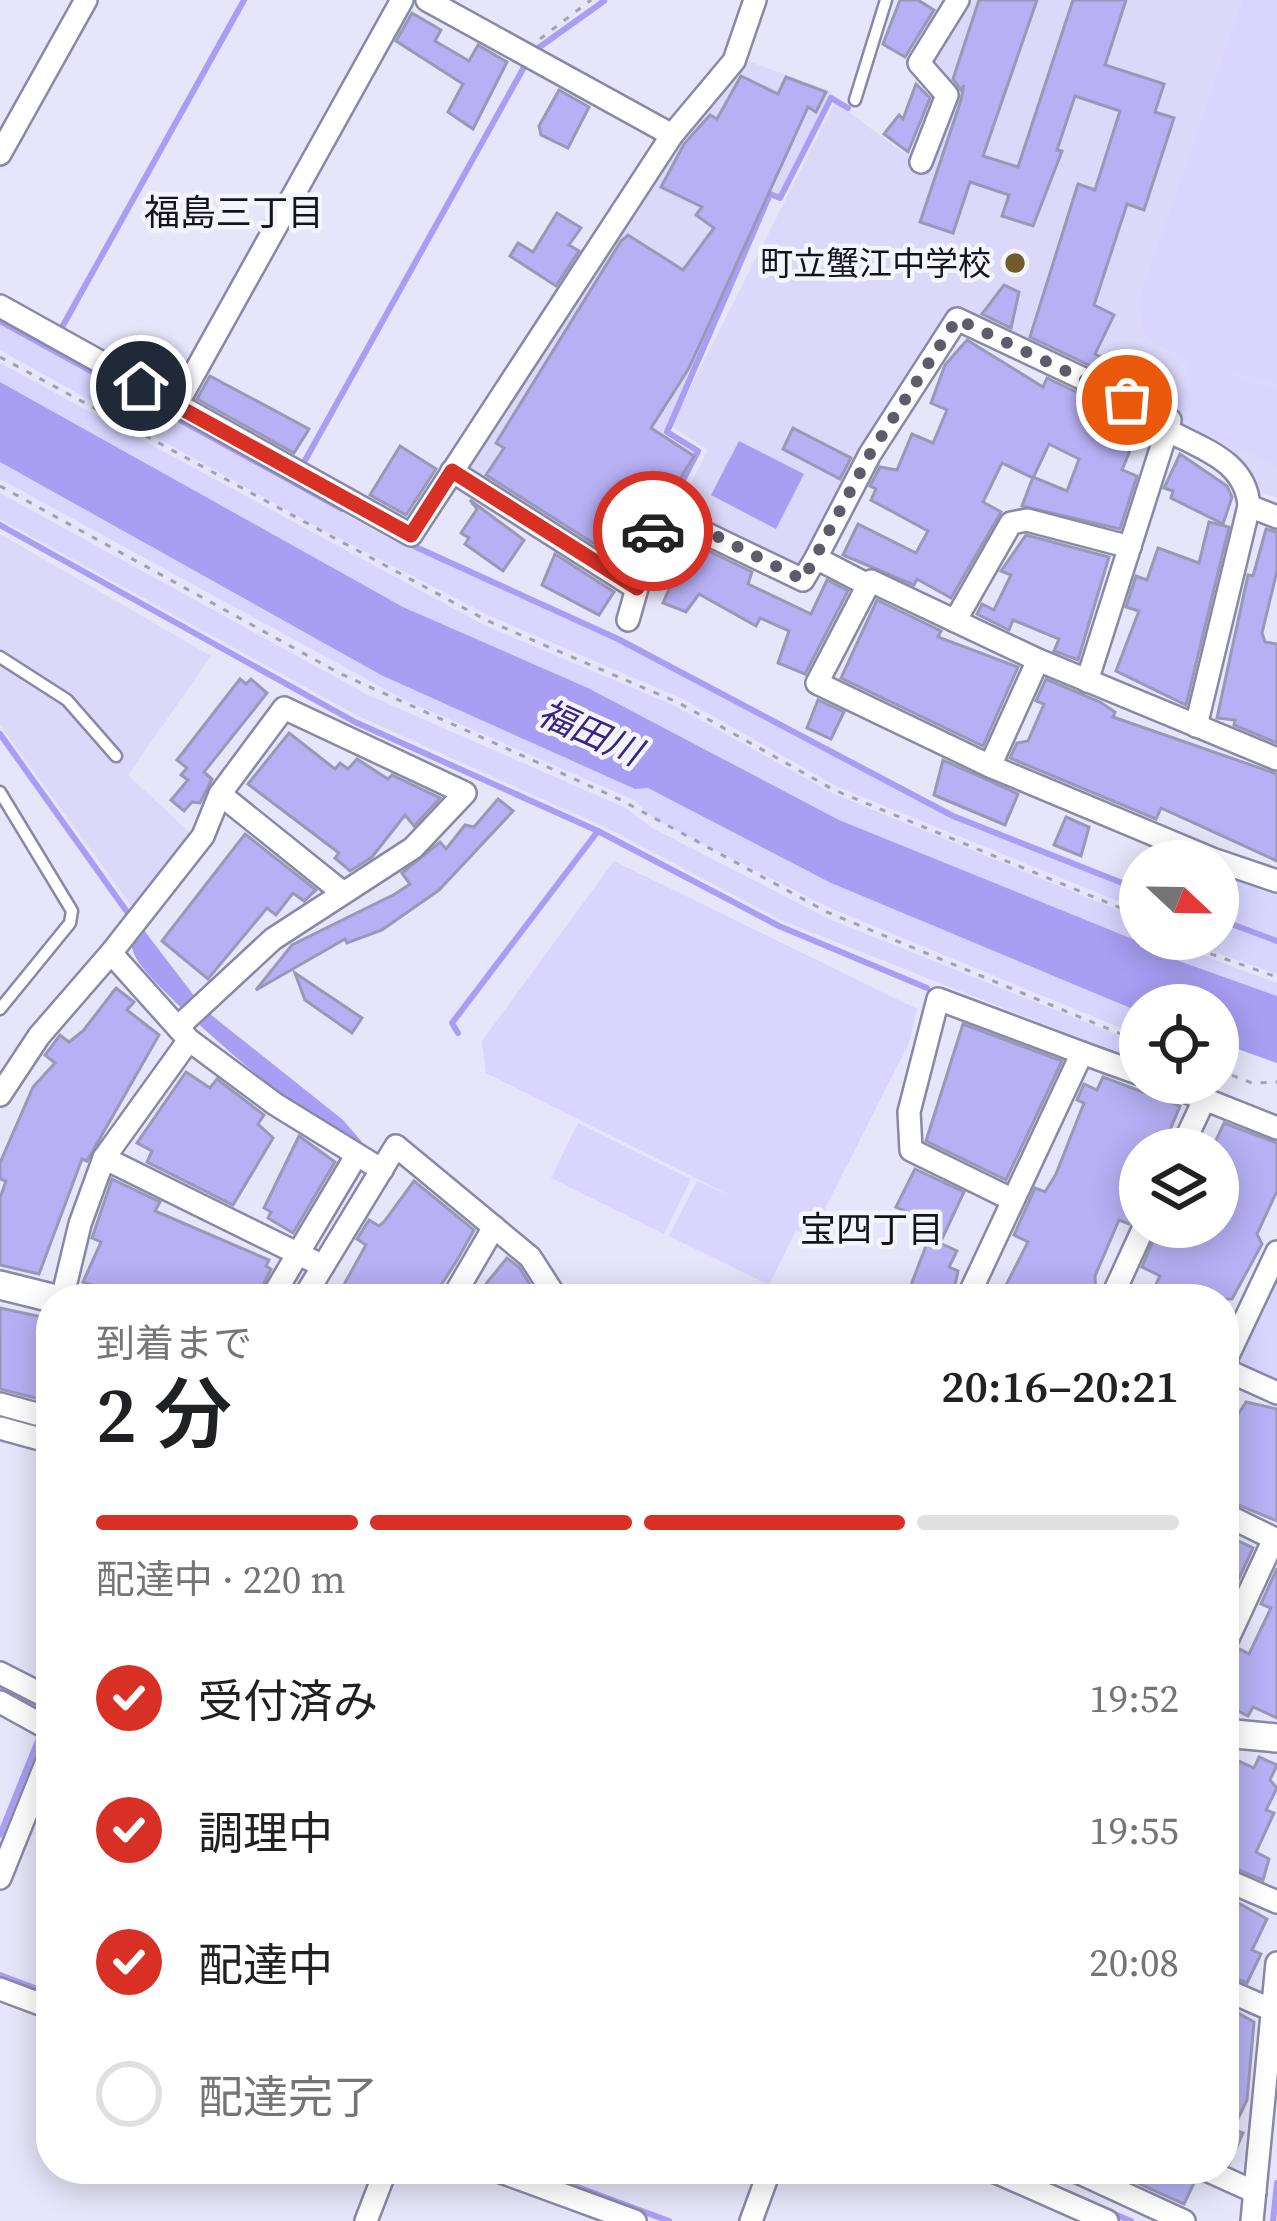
<!DOCTYPE html>
<html lang="ja">
<meta charset="utf-8">
<style>
:root{--surface:#fff;--page:#f2f2f2;--text:#202124;--muted:#757577;--line:#e0e0e0;--accent:#d93025}
body{margin:0;font-family:"Source Serif 4","Noto Sans JP",serif;background:var(--page);color:var(--text);height:100vh;display:flex;flex-direction:column;font-size:45px;white-space:nowrap}
*{box-sizing:border-box;margin:0}
p{font-size:39px;color:var(--muted)}
.icon{flex:none;width:66px;height:66px;fill:none;stroke:currentColor;stroke-width:2;stroke-linecap:round;stroke-linejoin:round}
.map{position:relative;flex:1;overflow:hidden}
.sheet{position:absolute;left:36px;top:1284px;width:1203px;height:900px;display:flex;flex-direction:column;background:var(--surface);border-radius:48px;box-shadow:0 6px 30px #0003}
.sheet>*{flex:none}
.needle{width:78px;rotate:112deg}
.buttons{position:absolute;left:1119px;top:840px;display:grid;gap:24px}
.buttons a{display:grid;place-items:center;width:120px;height:120px;border-radius:50%;background:var(--surface);box-shadow:0 6px 30px #0003;font-size:60px}
.pin{position:absolute;display:grid;place-items:center;width:102px;height:102px;color:#fff;margin:-51px;border:6px solid #fff;border-radius:50%;box-shadow:0 3px 12px #0007}
.courier{position:absolute;display:grid;place-items:center;width:120px;height:120px;margin:-60px;border:9px solid #d93025;border-radius:50%;background:#fff;color:#222;box-shadow:0 3px 15px #0007}
.summary em{font-style:normal;font-weight:600}
.summary div{display:flex;flex-direction:column-reverse}
.summary{display:flex;align-items:center;justify-content:space-between;height:204px;padding:0 60px}
h1{font-size:78px;font-weight:600;line-height:90px}
.bar{display:grid;grid-template-columns:repeat(4,1fr);gap:18px 12px;align-content:center;height:144px;padding:0 60px}
.bar i{height:15px;border-radius:9px;background:var(--line)}
.bar .on{background:var(--accent)}
.bar p{grid-column:span 4}
ol{padding:0 60px;list-style:none}
li{display:flex;align-items:center;gap:36px;height:132px}
li p{margin-inline-start:auto}
li .icon{padding:12px;border-radius:50%;background:var(--accent);color:#fff;stroke-width:4}
li:last-child{color:var(--muted)}
li i{width:66px;height:66px;border:6px solid var(--line);border-radius:50%}
.map>svg:first-child{display:block}
</style>
<div class="map">
<svg width="1277" height="2221" viewBox="0 0 1277 2221">
<rect width="100%" height="100%" fill="#e6e5f9"/>
<!-- built -->
<g fill="#dbd8f9">
<path d="M966,0h311v498l-22,-8 -15,-30 -284,-152 -91,142 -63,120 -122,-65 28,-55 -37,-24 164,-324 96,71 26,-80 -25,-35z"/>
<path d="M743,59l89,33 -53,104 -10,-3 -104,238 31,21 -25,47 -15,1 -21,74 -169,-106 210,-328z"/>
<path d="M0,534l211,122 -83,119 63,59 -57,75 -134,-184z"/>
</g>
<!-- green -->
<g fill="#d8d5ff">
<path d="M1243,0h34v384c-43,-13 -101,-20 -134,-51l-3,-35z"/>
<path d="M0,323l388,215 233,105 331,175 188,74v18l-304,-124 -153,-87 -193,-83 -182,-94 -308,-172z"/>
<path d="M1190,362l87,27v78l-106,-52z"/>
<path d="M0,363l484,262 191,81 157,87 308,126v20h19l118,44v13l-138,-49v-5l-300,-122 -251,-132 -185,-81 -403,-225z"/>
<path d="M0,462l381,213 254,114 13,-1 183,95 309,129v24l-312,-129 -173,-88 -21,-19 -229,-100 -405,-221z"/>
<path d="M0,493l368,202 258,113 26,20 177,91 311,125v18l-357,-141 -172,-91 -255,-115 -356,-196z"/>
<path d="M614,861l303,148 -8,34 -98,193 -15,-6 -27,55 -100,-49 28,-55 38,17 -249,-125 -4,-32z"/>
<path d="M1218,869l59,22v46l-59,-21z"/>
<path d="M1218,921l59,22v31l-101,-35h42z"/>
<path d="M578,1123l113,56 -27,55 -113,-56z"/>
<path d="M1277,1276v105l-35,-16 -3,-9z"/>
</g>
<!-- water -->
<g fill="#a89ef3">
<path d="M0,382l403,225 185,81 251,132 301,122v5l137,49v67l-59,-21v-37h-78v7l-309,-129 -183,-95 -13,1 -254,-114 -381,-213z"/>
<path d="M739,441l65,33 -28,55 -65,-34z"/>
<path d="M130,912l75,98 138,110 19,22c-43,-6 -193,-139 -223,-179 -8,-11 -10,-30 -14,-44z"/>
</g>
<g fill="none" stroke-linecap="round" stroke-linejoin="round">
<!-- stream -->
<g stroke="#a89ef3" stroke-width="6">
<path d="M534,51l70,-50"/>
<path d="M0,321l342,188"/>
<path d="M61,329l183,-329"/>
<path d="M303,464l220,-395"/>
<path d="M660,503l12,-2 26,-50 -31,-19 103,-238 10,4 51,-100 17,10"/>
<path d="M0,525l355,197 243,109 181,95 148,62"/>
<path d="M407,543l211,96 335,177 187,74"/>
<path d="M0,734l130,182"/>
<path d="M1218,919l59,22"/>
<path d="M458,1033l-6,-10 146,-192"/>
<path d="M0,1687l51,27"/>
<path d="M0,1835l41,-102"/>
<path d="M0,1975l51,19"/>
<path d="M529,2169l140,52"/>
<path d="M1015,2169l14,6"/>
<path d="M1112,2213l19,8"/>
<path d="M1273,2221l4,-38"/>
</g>
</g>
<!-- building -->
<g fill="#b7b0f5" stroke="#9a98b7" stroke-width="3">
<path d="M900,0h18l16,10 -29,47 -22,-13z"/>
<path d="M979,0h58l-54,156 35,11 55,-167h53l-21,65 59,19 -9,28 19,6 -30,92 -17,-6 -33,101 20,10 -19,39 70,34 -5,11 -130,-62 48,-153 17,6 25,-79 -45,-15 -18,54 5,1 -29,75 -31,-10 7,-21 -39,-13 -17,51 -33,-11 41,-122 3,-15 -3,5 -8,-11z"/>
<path d="M412,13l29,17 -6,11 34,20 9,-16 29,17 -34,67 -25,-17 15,-28 -67,-43z"/>
<path d="M741,76l37,18 8,-17 40,15 -10,20 -8,-5 -119,261 -38,60 43,28 -23,37 -42,11 15,6 -18,54 -140,-89 18,-27 -8,-5 125,-202 7,-6 55,35 31,-42 -18,-13 6,-8 -41,-20 23,-43 26,-29 7,4z"/>
<path d="M916,84l14,14 -22,54 -24,-18 15,-19 4,4z"/>
<path d="M559,90l30,17 -21,41 -27,-13 -2,-9z"/>
<path d="M557,213l24,15 -12,17 10,6 -23,35 -46,-30 8,-13 15,9z"/>
<path d="M1004,285l15,7 -8,36 -29,-14z"/>
<path d="M967,340l76,47 4,-9 104,50 -7,17 -10,-4 -12,29 15,6 -17,53 -98,-23 11,-29 34,14 12,-32 -30,-15 -16,34 -31,-15 -19,39 18,10 -50,86 -34,-19 -3,6 -71,-30 15,-31 58,29 12,-22 -57,-31 5,-11 -6,-3 10,-19 17,3 15,-36 21,9 14,-33 -16,-7 14,-38z"/>
<path d="M210,376l99,53 -15,24 -97,-54z"/>
<path d="M793,428l58,30 -11,21 -57,-30z"/>
<path d="M400,446l36,23 -30,46 -36,-20z"/>
<path d="M1180,454l47,32 5,11 -9,27 -52,-26 2,-7 -9,-3z"/>
<path d="M470,500l54,40 -21,31 -38,-27 4,-6 -8,-5 16,-24z"/>
<path d="M1209,522l20,5 -43,178 -70,-34 23,-60 -13,-4 10,-31 11,4 11,-32 41,15z"/>
<path d="M1266,529l11,3v39l-15,62 3,9 12,2v99l-43,-18 1,-5 -18,-2 31,-143 5,1z"/>
<path d="M669,532l83,40 -4,12 63,30 16,-34 21,11 -43,83 -27,-11 11,-32 -29,-13 -4,8 -57,-32 -13,18 -23,-9 13,-30 -17,-7z"/>
<path d="M1026,535l83,22 -31,103 -24,-9 5,-12 -46,-19 -4,10 -32,-16 5,-10 12,6 17,-35 -10,-4z"/>
<path d="M555,554l59,38 -15,23 -57,-30z"/>
<path d="M877,600l64,31 -3,6 80,30 -35,79 -142,-68z"/>
<path d="M240,679l6,5 5,-5 16,14 -63,79 8,7 -12,24 -8,-1 -8,9 -13,-11 17,-20 -7,-5 6,-7 -10,-8z"/>
<path d="M1046,679l54,23 15,10 -2,5 164,57v87l-116,-53 -5,11 -146,-61 7,-15 11,-2 16,-37 -8,-3z"/>
<path d="M818,700l26,12 -13,27 -24,-11z"/>
<path d="M289,733l46,36 5,-6 8,6 9,-10 31,20 4,-4 48,23 -26,28 -9,-11 -33,42 -22,14 -15,-13 4,-5 -91,-69z"/>
<path d="M943,760l75,34 -13,31 -71,-30z"/>
<path d="M498,799l15,12 -74,79 -57,40 -35,13 -2,-4 -89,51 36,-45 103,-51 15,-10 -8,-11 38,-31 6,7 19,-24 9,2z"/>
<path d="M1066,817l23,10 -8,29 -27,-11z"/>
<path d="M245,834l71,56 -12,11 -11,-8 -17,22 -9,-7 -59,71 -46,-38z"/>
<path d="M295,973l67,45 -10,15 -47,-33z"/>
<path d="M116,988l18,14 -7,8 32,25 -72,126 -5,-2 -43,115 -39,-9v-67l6,-17 -6,-2v-16l33,-76 22,-24 -10,-8 15,-20 9,7 14,-11z"/>
<path d="M963,1024l99,37 -56,119 -80,-39z"/>
<path d="M186,1072l24,16 7,-9 47,36 -6,9 15,14 -40,67 -86,-43 5,-11 -15,-8z"/>
<path d="M1103,1077l77,29 -18,43h-22l-2,65 -9,10 -10,-4 -24,56 1,23h-97l29,-57 -14,-7 21,-47 10,4 11,-18 28,-71 -7,-3 7,-16 13,6z"/>
<path d="M1224,1123l53,20v48l-20,43 5,10 -30,55h-72l-9,-4 9,-19 -18,-9 17,-40h59v-78h-6z"/>
<path d="M299,1136l36,26 -42,71 -25,-15 3,-6 -7,-4z"/>
<path d="M915,1169l49,23 -22,47 -22,-10 4,-9 -28,-13z"/>
<path d="M112,1179l48,23 -5,9 114,49 -3,6 5,3 -15,30h-114l-22,-11 -2,6 -35,-12 18,-40 -9,-4z"/>
<path d="M414,1181l60,49 -18,32 -24,37h-96l30,-54 -9,-6 12,-19 10,6 5,-4z"/>
<path d="M929,1238l28,13 -8,16 9,4 -6,28 -41,-14z"/>
<path d="M507,1258l12,9 20,32h-53l6,-9 -7,-5z"/>
<path d="M0,1308l51,11v83l-51,-13z"/>
<path d="M1246,1402l31,7v112l-53,-22v-63z"/>
<path d="M1224,1534l29,14 -29,63z"/>
<path d="M1277,1568v150l-24,-11 -5,9 -10,-5 -2,5 -12,-6v-48l16,-13 9,5 22,-46 -10,-4z"/>
<path d="M1224,1754l30,14 5,-11 18,8 -7,15 7,8 -11,22 8,3 -18,39 13,7 -6,21 -39,-16z"/>
<path d="M1224,1895l43,24 -15,31 9,4 -14,29 -23,-9z"/>
<path d="M1224,2005l30,17 -7,78 -14,29 10,4 -14,31 -5,-2z"/>
<path d="M1125,2169h40l29,14 -10,21 -62,-28z"/>
</g>
<g fill="none" stroke-linecap="round" stroke-linejoin="round">
<defs>
<g id="service">
<path d="M855,100l31,-100"/>
<path d="M0,657l67,43 49,56"/>
<path d="M0,792l72,119 -2,12 -70,86"/>
</g>
<g id="minor">
<path d="M427,0l245,135"/>
<path d="M0,154l86,-154"/>
<path d="M921,162l26,-67 -28,-32 39,-63"/>
<path d="M0,306l411,229 261,-400 62,-74 21,-61"/>
<path d="M176,406l226,-406"/>
<path d="M452,471l184,117"/>
<path d="M868,585l-52,-27 54,-104 87,-135 213,101 -3,10"/>
<path d="M628,620l31,-109 144,69 13,-22"/>
<path d="M955,621l56,-98 16,-3 103,27"/>
<path d="M1087,681l80,-251c35,19 79,31 82,76l28,11"/>
<path d="M1196,726l53,-220"/>
<path d="M990,766l48,-106"/>
<path d="M220,794l122,98"/>
<path d="M1217,861l-227,-95 -173,-83 51,-98 3,-4 167,79 239,99"/>
<path d="M1218,861l59,20"/>
<path d="M111,953l92,-117 17,-42 64,-86 181,85 -52,55 -140,91 -95,88"/>
<path d="M1164,1083l113,45"/>
<path d="M0,1095l39,-59 72,-83 78,87 86,64 107,66"/>
<path d="M1181,1149l24,-51"/>
<path d="M104,1158l219,108"/>
<path d="M1013,1200l-102,-50 -2,-38 29,-113 144,54"/>
<path d="M62,1299l18,-75 24,-66 85,-118"/>
<path d="M271,1299l85,-143"/>
<path d="M303,1299l93,-153 134,111 27,42"/>
<path d="M452,1299l42,-72"/>
<path d="M967,1299l115,-246 58,21"/>
<path d="M1111,1299l33,-72"/>
<path d="M1224,1364l53,-112"/>
<path d="M1224,1369l53,24"/>
<path d="M0,1404l51,14"/>
<path d="M0,1428l51,14"/>
<path d="M1224,1514l53,26"/>
<path d="M1224,1647l50,-108"/>
<path d="M0,1673l51,26"/>
<path d="M0,1702l51,28"/>
<path d="M0,1878l51,-127"/>
<path d="M1224,1879l53,23"/>
<path d="M0,1989l51,19"/>
<path d="M1224,1989l48,21"/>
<path d="M493,2169l142,52"/>
<path d="M989,2169l118,52"/>
<path d="M1071,2169l113,52"/>
<path d="M1204,2169l51,23"/>
<path d="M366,2221l20,-52"/>
<path d="M751,2221l19,-52"/>
<path d="M1252,2221l25,-258"/>
</g>
<g id="tertiary">
<path d="M0,1285l56,14"/>
<path d="M1224,1733l53,5"/>
</g>
</defs>
<!-- service casing -->
<use href="#service" stroke="#8a88a7" stroke-width="15"/>
<!-- minor casing -->
<use href="#minor" stroke="#8a88a7" stroke-width="26"/>
<!-- tertiary casing -->
<use href="#tertiary" stroke="#8a88a7" stroke-width="32"/>
<!-- path -->
<g stroke="#a2a1b2" stroke-width="3" stroke-dasharray="6 9" stroke-linecap="butt">
<path d="M540,39l51,-39"/>
<path d="M0,357l486,263 193,83 155,87 306,126"/>
<path d="M0,486l341,188 280,126 206,112 313,130"/>
<path d="M1168,939l109,38"/>
<path d="M1218,1070l34,13 25,-1"/>
</g>
<!-- service -->
<use href="#service" stroke="#fff" stroke-width="10"/>
<!-- minor -->
<use href="#minor" stroke="#fff" stroke-width="21"/>
<!-- tertiary -->
<use href="#tertiary" stroke="#fff" stroke-width="27"/>
</g>
<g fill="none" stroke-linecap="round" stroke-linejoin="round">
<!-- done -->
<path stroke="#5e5c6b" stroke-width="12" stroke-dasharray="0 21.6" d="M653,531l6,-20h8l136,69 67,-126 87,-135 170,81"/>
<!-- route -->
<path stroke="#d93025" stroke-width="15" d="M141,386l270,149 41,-64 185,117 16,-57"/>
</g>
<!-- markers -->
<circle fill="#735c2c" stroke="#f4f4fb" stroke-width="4.5" cx="1015" cy="263" r="12"/>
<g text-anchor="middle" stroke-width="9" stroke-linejoin="round" paint-order="stroke">
<!-- poi labels -->
<g font-size="33" fill="#14131e" stroke="#f4f4fb" text-anchor="end">
<text x="991" y="275">町立蟹江中学校</text>
</g>
<!-- neighbourhood labels -->
<g font-size="36" fill="#14131e" stroke="#f4f4fb">
<text x="234" y="225">福島三丁目</text>
<text x="872" y="1242">宝四丁目</text>
</g>
<!-- water labels -->
<g font-size="36" font-style="italic" fill="#3c2283" stroke="#f4f4fb">
<text transform="translate(590 732) rotate(24)" y="13">福田川</text>
</g>
</g>
</svg>
<div class="buttons">
<a><svg class="needle" viewBox="-14 -14 28 28"><path d="M0-13l5 13h-10z" fill="#e53935"/><path d="M0 13l5-13h-10z" fill="#757577"/></svg></a>
<a><svg class="icon" aria-label="locate" viewBox="0 0 24 24"><circle cx="12" cy="12" r="6"/><path d="M12 2v4M12 18v4M2 12h4M18 12h4"/></svg></a>
<a><svg class="icon" aria-label="layers" viewBox="0 0 24 24"><path d="M12 4l9 5-9 5-9-5zM3 14l9 5 9-5"/></svg></a>
</div>
<div class="pin" style="left:1127px;top:400px;background:#ea580c"><svg class="icon" aria-label="bag" viewBox="0 0 24 24"><path d="M5 8h14l-1 12H6zM9 8a3 3 0 0 1 6 0"/></svg></div>
<div class="pin" style="left:141px;top:386px;background:#1f2937"><svg class="icon" aria-label="home" viewBox="0 0 24 24"><path d="M3 11l9-7 9 7M6 9v11h12V9"/></svg></div>
<div class="courier" style="left:653px;top:531px"><svg class="icon" aria-label="car" viewBox="0 0 24 24"><path d="M5 17H2v-5l4-1 3-4h7l3 4 3 1v5h-3M9 17h6M6 11h13"/><circle cx="7" cy="17" r="2"/><circle cx="17" cy="17" r="2"/></svg></div>
<section class="sheet">
<div class="summary"><div><h1>2 分</h1><p>到着まで</p></div><em>20:16–20:21</em></div>
<div class="bar"><i class="on"></i><i class="on"></i><i class="on"></i><i></i><p>配達中 · 220 m</p></div>
<ol>
<li><svg class="icon" aria-label="check" viewBox="0 0 24 24"><path d="M5 12l5 5 9-10"/></svg>受付済み<p>19:52</p></li>
<li><svg class="icon" aria-label="check" viewBox="0 0 24 24"><path d="M5 12l5 5 9-10"/></svg>調理中<p>19:55</p></li>
<li><svg class="icon" aria-label="check" viewBox="0 0 24 24"><path d="M5 12l5 5 9-10"/></svg>配達中<p>20:08</p></li>
<li><i></i>配達完了</li>
</ol>
</section>
</div>
